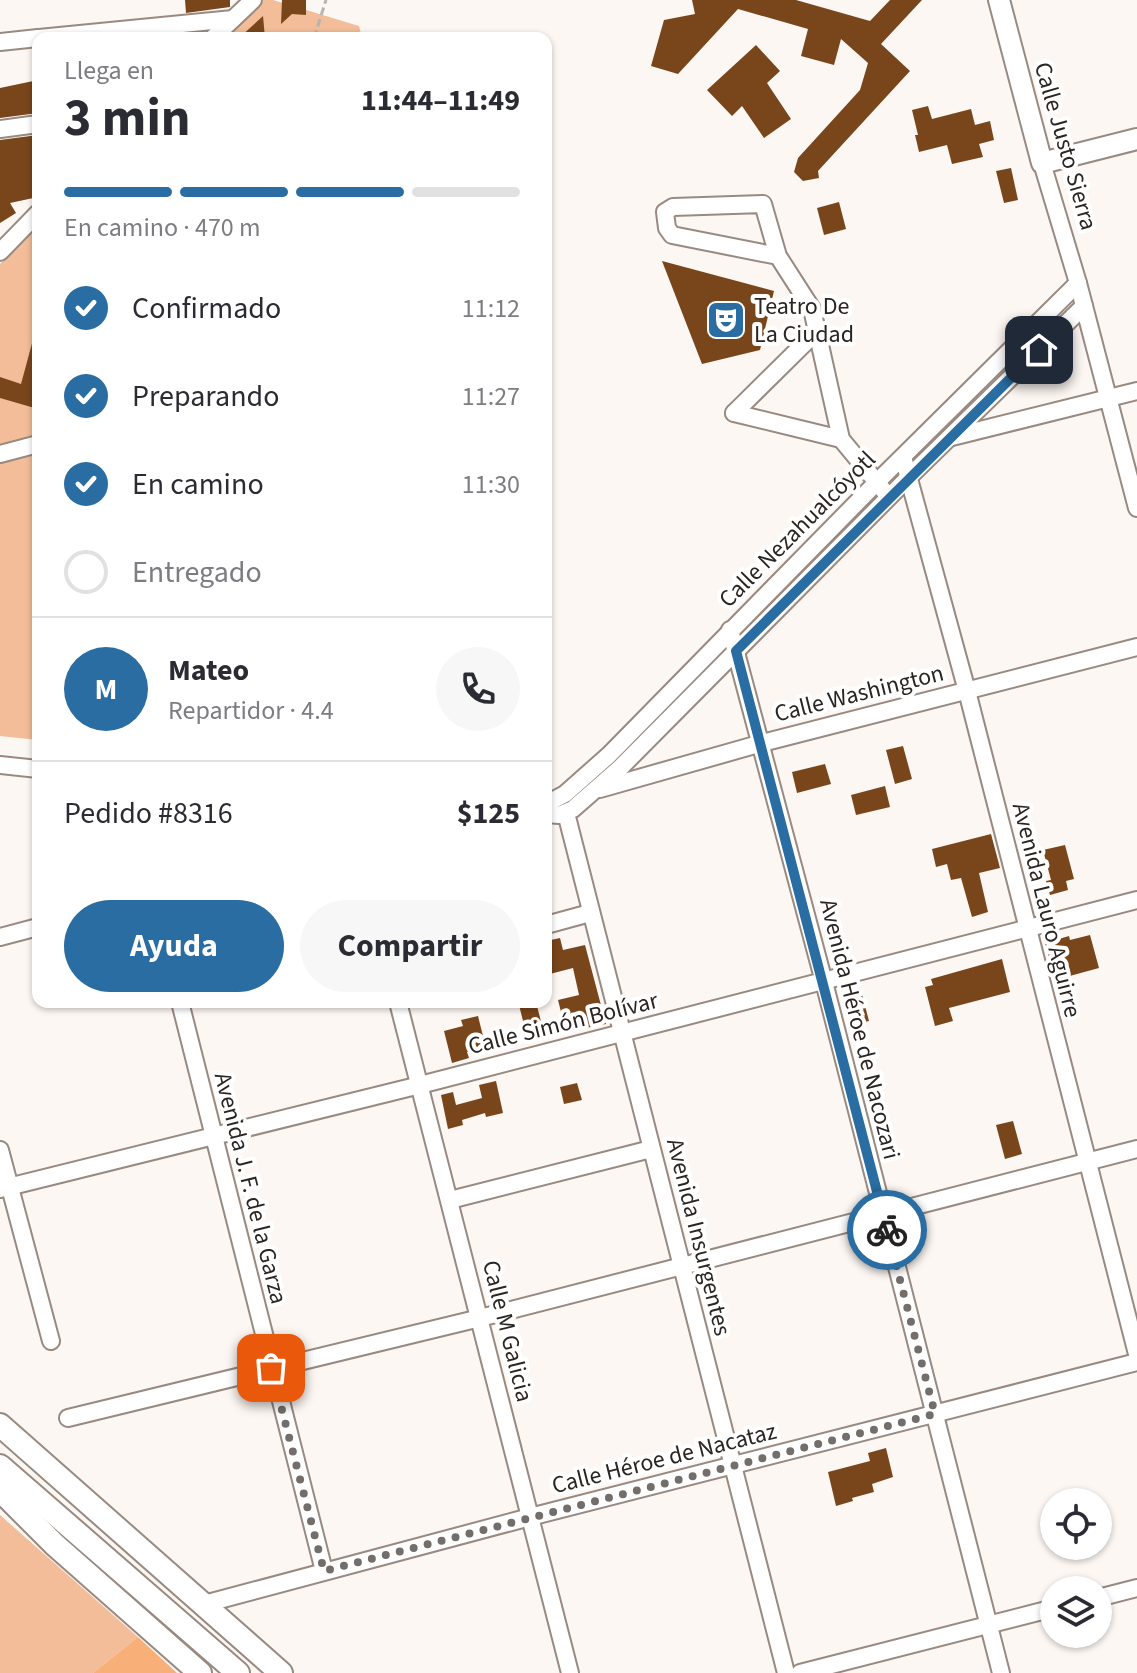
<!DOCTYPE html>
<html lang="es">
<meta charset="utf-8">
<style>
:root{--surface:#fff;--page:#f7f7f7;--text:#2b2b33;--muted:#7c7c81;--line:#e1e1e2;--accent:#296da2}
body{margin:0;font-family:"Source Sans 3",sans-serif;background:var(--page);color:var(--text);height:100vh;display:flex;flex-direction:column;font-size:30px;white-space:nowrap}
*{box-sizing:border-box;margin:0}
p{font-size:26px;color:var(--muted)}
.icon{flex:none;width:44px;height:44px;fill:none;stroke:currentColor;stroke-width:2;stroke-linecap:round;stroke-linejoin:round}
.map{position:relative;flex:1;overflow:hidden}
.panel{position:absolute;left:32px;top:32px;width:520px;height:976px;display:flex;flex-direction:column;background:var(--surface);border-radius:16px;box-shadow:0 2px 6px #0004}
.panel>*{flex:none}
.buttons{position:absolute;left:1040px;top:1488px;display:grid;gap:16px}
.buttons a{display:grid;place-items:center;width:72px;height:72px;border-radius:50%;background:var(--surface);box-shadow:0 2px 6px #0004;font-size:40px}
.pin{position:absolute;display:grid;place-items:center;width:68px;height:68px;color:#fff;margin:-34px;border-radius:16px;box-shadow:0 4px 12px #0006}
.courier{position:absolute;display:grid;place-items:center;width:80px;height:80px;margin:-40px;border:6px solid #296da2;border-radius:50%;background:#fff;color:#222;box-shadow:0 2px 10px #0007}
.head em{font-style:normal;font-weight:700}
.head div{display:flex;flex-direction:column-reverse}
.head{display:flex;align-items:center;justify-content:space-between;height:136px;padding:0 32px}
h1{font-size:52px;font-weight:700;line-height:60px}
.bar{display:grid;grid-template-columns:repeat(4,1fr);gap:12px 8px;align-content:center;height:96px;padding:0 32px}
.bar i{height:10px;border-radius:6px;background:var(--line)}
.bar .active{background:var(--accent)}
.bar p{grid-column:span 4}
.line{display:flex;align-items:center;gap:20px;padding:0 32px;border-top:2px solid var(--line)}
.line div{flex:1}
.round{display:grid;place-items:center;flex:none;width:84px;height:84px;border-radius:42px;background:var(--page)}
ol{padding:0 32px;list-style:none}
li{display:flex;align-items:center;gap:24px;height:88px}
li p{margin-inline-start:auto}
li .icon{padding:8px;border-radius:50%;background:var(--accent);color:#fff;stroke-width:4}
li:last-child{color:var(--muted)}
li i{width:44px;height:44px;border:4px solid var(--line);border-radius:50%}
.action{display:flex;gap:16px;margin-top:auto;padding:16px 32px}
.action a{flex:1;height:92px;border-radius:48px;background:var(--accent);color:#fff;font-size:32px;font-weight:700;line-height:92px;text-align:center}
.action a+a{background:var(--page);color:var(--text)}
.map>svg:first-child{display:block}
</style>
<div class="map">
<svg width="1137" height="1673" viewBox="0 0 1137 1673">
<rect width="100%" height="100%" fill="#fdf7f3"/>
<!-- green -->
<g fill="#f2bd98">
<path d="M256,0h17l86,26 3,12h-143z"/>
<path d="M38,225v515l-38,-4v-472z"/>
<path d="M0,1515l138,122 -45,36h-93z"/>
</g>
<!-- forest -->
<path fill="#f9af78" d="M138,1637l39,36h-84z"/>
<!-- building -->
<g fill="#79461b">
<path d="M185,0h45v7l-44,6z"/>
<path d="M282,0h24v15l-14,-1 -11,10z"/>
<path d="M692,0h104l74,21 20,-21h32l-41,44 29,27 -92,100 1,7 -16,3 -9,-9 4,-14 62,-68 8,-27 -27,-24 -7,26 -33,-9 7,-27 -70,-20 -60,65 -27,-8 13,-46 31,-6z"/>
<path d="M263,16l2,22h-26z"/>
<path d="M756,45l24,26 -13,12 24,36 -27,19 -22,-32 -10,10 -25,-26z"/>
<path d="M38,80v33l-38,5v-30z"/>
<path d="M928,106l4,13 39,-10 4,16 15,-4 4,19 -15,4 4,13 -31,7 -5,-19 -28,7 -4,-17h3l-6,-25z"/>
<path d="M38,135v62l-28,6 6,10 -16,10v-83z"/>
<path d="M1011,168l7,32 -14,3 -8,-32z"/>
<path d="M839,202l7,27 -22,6 -7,-27z"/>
<path d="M662,261l112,30 -14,59 -58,14z"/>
<path d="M34,336l4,1v72l-38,-11v-21l21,7z"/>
<path d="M903,746l9,33 -17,5 -9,-34z"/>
<path d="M825,764l6,20 -34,9 -5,-21z"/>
<path d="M885,786l5,21 -34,8 -5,-20z"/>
<path d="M991,834l9,34 -21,5 9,39 -16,5 -11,-39 -10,2 -4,-16 -11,3 -4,-18z"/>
<path d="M1065,845l9,34 -8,2 2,9 -18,5 -4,-14 5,-1 -8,-30z"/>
<path d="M1090,935l9,33 -44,12 -10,-37 24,-7 1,4z"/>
<path d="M560,938l3,12 22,-5 21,79 -40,8 -8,-32 21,-5 -6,-27 -27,7v-34z"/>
<path d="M1002,959l8,33 -61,16 4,13 -18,5 -10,-39 8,-2 -2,-6z"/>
<path d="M860,987l9,34 -17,4 -8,-33z"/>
<path d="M536,1002l8,31 -17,4 -8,-32z"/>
<path d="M478,1016l8,32 -19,4 2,6 -17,5 -8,-32 19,-5 -2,-6z"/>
<path d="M496,1081l7,32 -17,4 -1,-4 -23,7 1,5 -15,4 -7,-34 12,-3 3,13 26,-7 -3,-13z"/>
<path d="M577,1083l5,17 -18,4 -4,-17z"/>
<path d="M1013,1121l9,33 -17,5 -9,-34z"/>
<path d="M886,1448l7,29 -21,7 2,8 -22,6 1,3 -17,5 -8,-34 42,-11 -2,-8z"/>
</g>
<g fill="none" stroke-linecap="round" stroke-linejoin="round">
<defs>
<g id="minor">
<path d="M39,38l194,-19"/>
<path d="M213,38l40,-38"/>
<path d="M0,42l38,-4"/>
<path d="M0,129l38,-5"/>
<path d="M1042,163l36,120 59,225"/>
<path d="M0,252l38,-39"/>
<path d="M778,256l-106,-21 -5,-7 -2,-16 8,-5 90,-3 15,52 34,53 29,130 43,52"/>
<path d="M734,413l83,-82"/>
<path d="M734,413l107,26"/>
<path d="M952,437l185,-46"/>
<path d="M0,454l38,-10"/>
<path d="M903,457l64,234 170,663"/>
<path d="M730,630l94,352 177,691"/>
<path d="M0,765l38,4"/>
<path d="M600,789l162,-46 375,-96"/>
<path d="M546,804l19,-10 44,-39 268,-273 201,-199"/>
<path d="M566,813l220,860"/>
<path d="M546,814l13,1 14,-6 48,-42 287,-289 176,-172"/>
<path d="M546,925l44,-12"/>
<path d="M0,937l38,-10"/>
<path d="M180,1002l144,569"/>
<path d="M398,1002l172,671"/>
<path d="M0,1150l51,191"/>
<path d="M0,1189l420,-104 717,-185"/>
<path d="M450,1200l201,-51"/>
<path d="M68,1418l412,-100 657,-169"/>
<path d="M1098,1598l39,-10"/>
<path d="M204,1604l326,-87 607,-155"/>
<path d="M800,1673l254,-65"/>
</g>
<path id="major" d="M999,0l43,163 95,-24"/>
<g id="highway">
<path d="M0,1425l281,248"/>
<path d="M0,1466l238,207"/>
<path d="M0,1490l55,55 145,128"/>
</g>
</defs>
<!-- minor casing -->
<use href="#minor" stroke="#988a81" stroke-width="20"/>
<!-- major casing -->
<use href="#major" stroke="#988a81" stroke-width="24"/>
<!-- highway casing -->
<use href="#highway" stroke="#988a81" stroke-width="26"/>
<!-- path -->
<path stroke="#b9b3af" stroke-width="3" stroke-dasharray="8 4" stroke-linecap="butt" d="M314,38l12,-38"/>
<!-- minor -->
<use href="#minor" stroke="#fff" stroke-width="16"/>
<!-- major -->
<use href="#major" stroke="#fff" stroke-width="20"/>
<!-- highway -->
<use href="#highway" stroke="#fff" stroke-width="22"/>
</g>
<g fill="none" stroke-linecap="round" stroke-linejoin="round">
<!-- done -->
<path stroke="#746e6b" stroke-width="8" stroke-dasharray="0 14.4" d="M271,1368l53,203 611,-157 -48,-184"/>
<!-- route -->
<path stroke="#296da2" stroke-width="10" d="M887,1230l-151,-579 303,-301"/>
</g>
<!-- icons -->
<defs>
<symbol id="theatre-square" viewBox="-11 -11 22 22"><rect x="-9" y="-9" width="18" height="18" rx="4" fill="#296da2" stroke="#fff"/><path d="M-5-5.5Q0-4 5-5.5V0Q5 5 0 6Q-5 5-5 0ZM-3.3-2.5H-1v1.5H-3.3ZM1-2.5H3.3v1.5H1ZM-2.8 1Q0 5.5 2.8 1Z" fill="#fff"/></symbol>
</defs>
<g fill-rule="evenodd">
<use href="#theatre-square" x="704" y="298" width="44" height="44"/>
</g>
<g text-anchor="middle" stroke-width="8" stroke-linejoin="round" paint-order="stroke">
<!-- street labels -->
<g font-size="24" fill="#2b2522" stroke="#fff">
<text transform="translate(1066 146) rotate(74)" y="8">Calle Justo Sierra</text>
<text transform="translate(797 529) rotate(-45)" y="8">Calle Nezahualcóyotl</text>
<text transform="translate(859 693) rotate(-14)" y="8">Calle Washington</text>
<text transform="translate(1047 910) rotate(76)" y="8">Avenida Lauro Aguirre</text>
<text transform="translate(563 1023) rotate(-14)" y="8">Calle Simón Bolívar</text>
<text transform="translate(860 1029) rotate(76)" y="8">Avenida Héroe de Nacozari</text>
<text transform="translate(251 1188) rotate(76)" y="8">Avenida J. F. de la Garza</text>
<text transform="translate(699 1237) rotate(76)" y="8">Avenida Insurgentes</text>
<text transform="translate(508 1331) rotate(76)" y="8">Calle M Galicia</text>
<text transform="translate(664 1458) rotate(-14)" y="8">Calle Héroe de Nacataz</text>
</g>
<!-- poi labels -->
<g font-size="24" fill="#2b2522" stroke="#fff" text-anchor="start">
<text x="754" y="314">Teatro De<tspan x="754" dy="28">La Ciudad</tspan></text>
</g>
</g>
</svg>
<div class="buttons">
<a><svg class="icon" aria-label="locate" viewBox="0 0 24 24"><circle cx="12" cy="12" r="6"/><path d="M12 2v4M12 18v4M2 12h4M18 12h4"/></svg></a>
<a><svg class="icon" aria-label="layers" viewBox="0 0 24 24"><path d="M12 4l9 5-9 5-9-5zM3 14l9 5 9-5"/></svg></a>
</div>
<div class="pin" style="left:271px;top:1368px;background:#ea580c"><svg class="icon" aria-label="bag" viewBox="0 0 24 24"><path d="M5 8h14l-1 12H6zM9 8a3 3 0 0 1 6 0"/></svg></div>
<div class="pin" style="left:1039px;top:350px;background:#1f2937"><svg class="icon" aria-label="home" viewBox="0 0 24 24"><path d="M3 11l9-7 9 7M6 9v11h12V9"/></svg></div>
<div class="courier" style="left:887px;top:1230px"><svg class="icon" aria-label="bike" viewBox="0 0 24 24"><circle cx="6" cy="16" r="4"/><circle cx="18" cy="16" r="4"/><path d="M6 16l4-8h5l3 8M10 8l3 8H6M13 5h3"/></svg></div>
<section class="panel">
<div class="head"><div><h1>3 min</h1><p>Llega en</p></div><em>11:44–11:49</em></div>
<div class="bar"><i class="active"></i><i class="active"></i><i class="active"></i><i></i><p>En camino · 470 m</p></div>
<ol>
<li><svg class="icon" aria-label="check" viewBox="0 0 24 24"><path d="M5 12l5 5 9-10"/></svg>Confirmado<p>11:12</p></li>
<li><svg class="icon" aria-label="check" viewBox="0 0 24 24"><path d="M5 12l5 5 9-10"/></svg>Preparando<p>11:27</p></li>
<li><svg class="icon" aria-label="check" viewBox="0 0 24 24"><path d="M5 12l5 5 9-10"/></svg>En camino<p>11:30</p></li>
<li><i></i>Entregado</li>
</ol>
<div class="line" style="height:144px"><b class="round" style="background:var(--accent);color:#fff">M</b><div><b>Mateo</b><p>Repartidor · 4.4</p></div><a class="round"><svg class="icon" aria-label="phone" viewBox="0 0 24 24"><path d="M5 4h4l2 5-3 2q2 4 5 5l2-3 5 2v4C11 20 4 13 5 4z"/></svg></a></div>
<div class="line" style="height:104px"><div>Pedido #8316</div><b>$125</b></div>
<div class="action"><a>Ayuda</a><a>Compartir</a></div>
</section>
</div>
